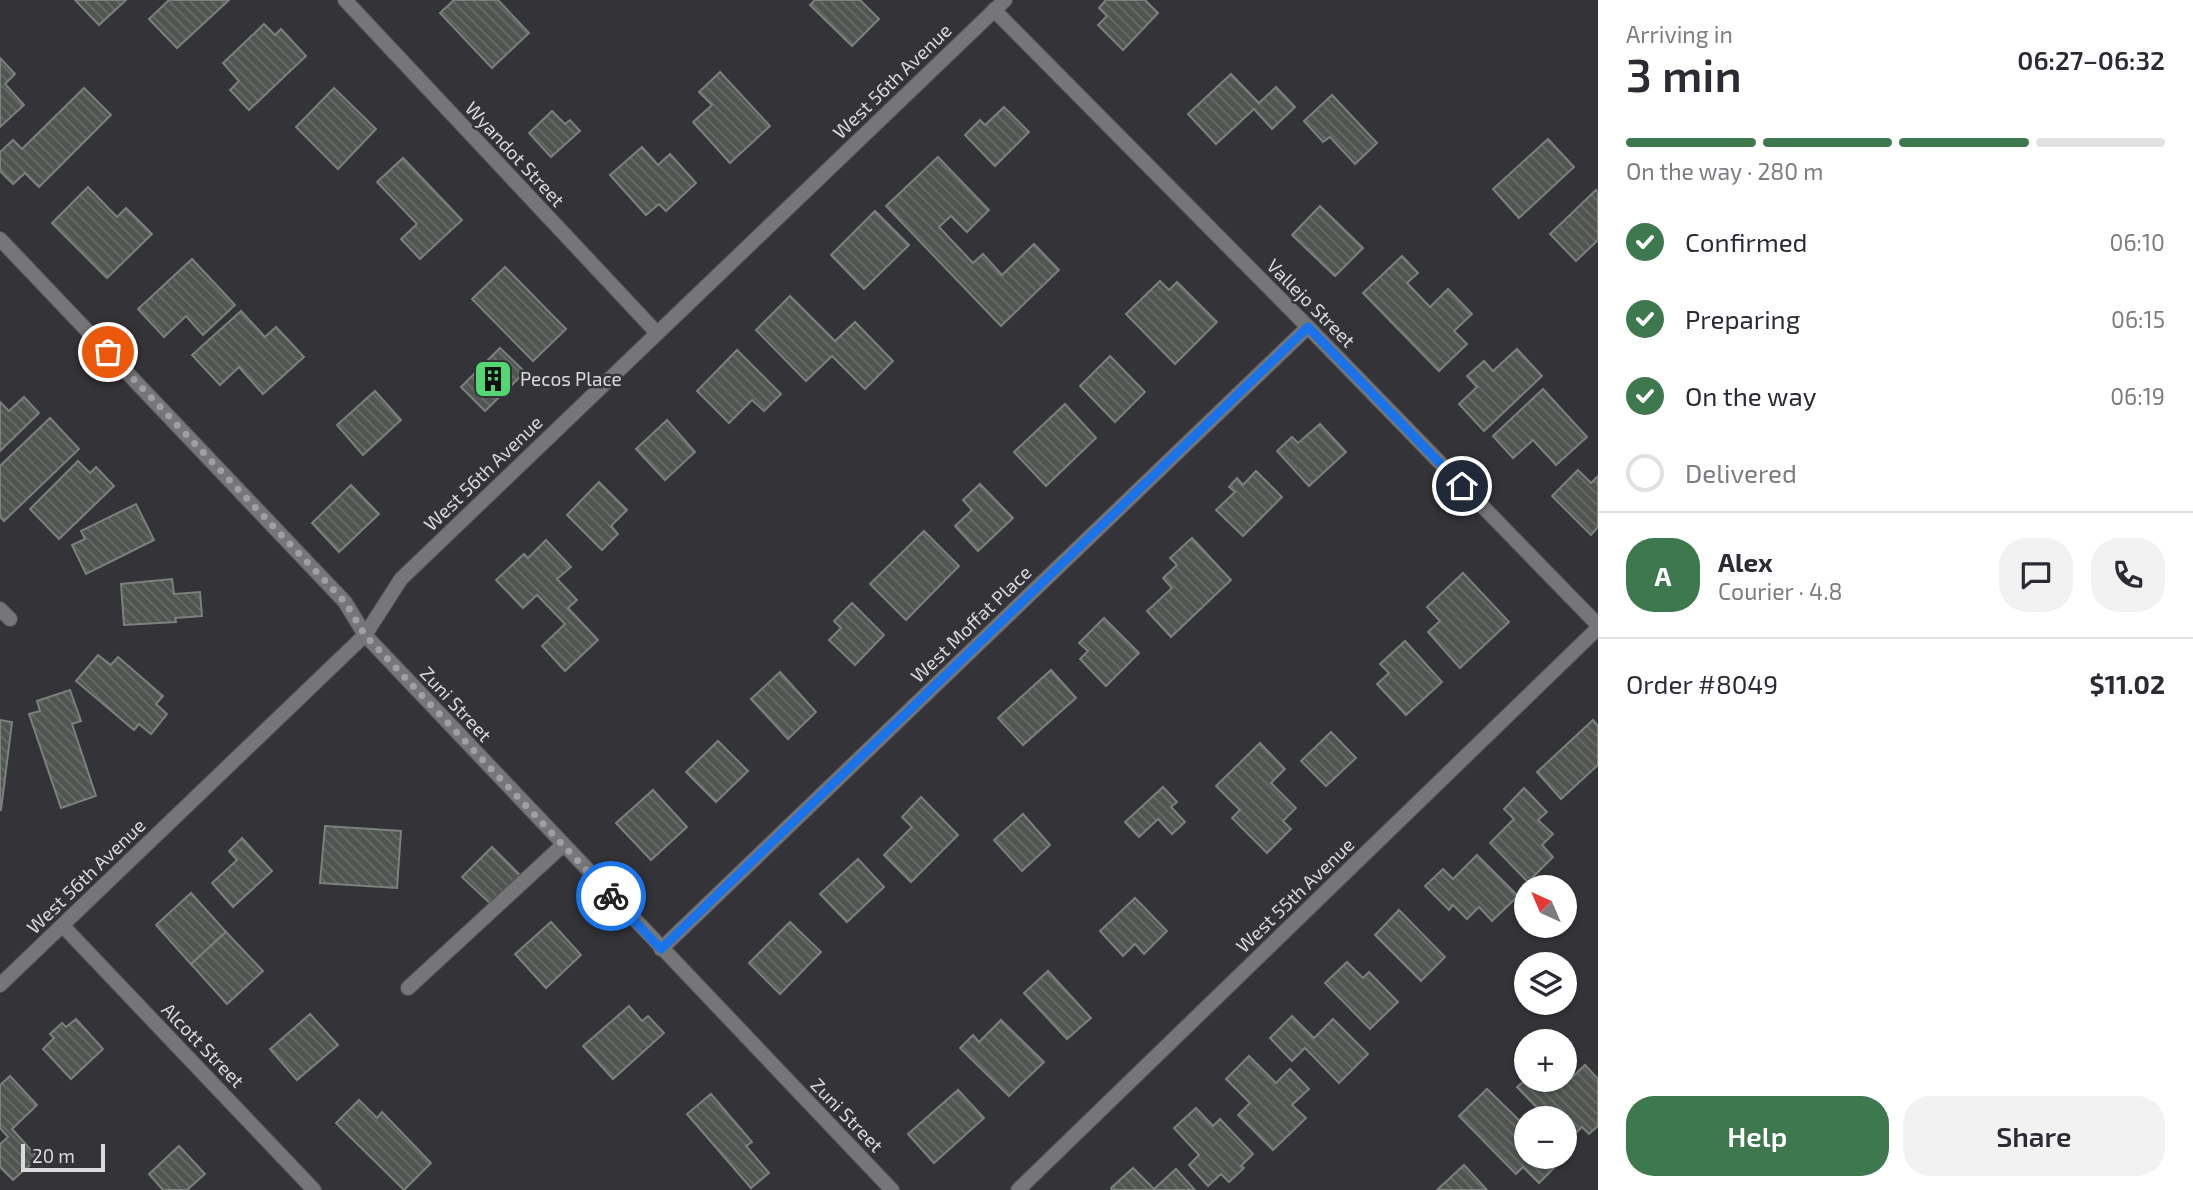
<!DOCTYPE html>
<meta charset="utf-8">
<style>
:root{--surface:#fff;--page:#f2f2f3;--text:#2b2b33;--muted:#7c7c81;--line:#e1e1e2;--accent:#3d784f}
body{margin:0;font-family:"Exo 2",sans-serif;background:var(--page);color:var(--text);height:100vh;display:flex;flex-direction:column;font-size:26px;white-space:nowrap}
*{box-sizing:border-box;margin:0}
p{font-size:23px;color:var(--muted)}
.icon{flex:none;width:38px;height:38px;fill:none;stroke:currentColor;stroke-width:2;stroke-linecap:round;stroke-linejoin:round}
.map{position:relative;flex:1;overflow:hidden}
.sheet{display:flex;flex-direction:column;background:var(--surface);width:595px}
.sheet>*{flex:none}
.needle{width:46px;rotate:316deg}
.fabs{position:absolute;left:1514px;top:875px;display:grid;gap:14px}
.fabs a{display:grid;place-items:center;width:63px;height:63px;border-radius:50%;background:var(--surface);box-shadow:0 2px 5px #0004;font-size:35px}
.scale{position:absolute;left:21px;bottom:18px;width:84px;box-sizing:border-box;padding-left:7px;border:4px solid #dadadd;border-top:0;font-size:19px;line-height:24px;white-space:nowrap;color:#dadadd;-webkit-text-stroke:5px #333338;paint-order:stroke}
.pin{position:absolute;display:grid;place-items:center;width:60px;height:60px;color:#fff;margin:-30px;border:4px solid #fff;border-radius:50%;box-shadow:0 2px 7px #0007}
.courier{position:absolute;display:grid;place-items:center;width:70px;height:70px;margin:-35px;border:5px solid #1a73e8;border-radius:50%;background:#fff;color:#222;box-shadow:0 2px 9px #0007}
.head em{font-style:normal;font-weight:600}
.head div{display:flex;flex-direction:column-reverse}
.head{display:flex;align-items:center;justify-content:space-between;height:119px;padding:0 28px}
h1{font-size:46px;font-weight:600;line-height:52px}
.bar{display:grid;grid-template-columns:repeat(4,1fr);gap:10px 7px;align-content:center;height:84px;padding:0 28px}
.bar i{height:9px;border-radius:5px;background:var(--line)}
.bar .current{background:var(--accent)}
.bar p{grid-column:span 4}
.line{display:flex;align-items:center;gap:18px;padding:0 28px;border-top:2px solid var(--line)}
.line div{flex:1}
.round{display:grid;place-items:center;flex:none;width:74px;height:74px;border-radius:28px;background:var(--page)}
ol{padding:0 28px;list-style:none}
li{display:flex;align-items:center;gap:21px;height:77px}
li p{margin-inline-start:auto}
li .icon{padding:7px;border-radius:50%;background:var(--accent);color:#fff;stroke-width:4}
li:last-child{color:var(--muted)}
li i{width:38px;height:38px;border:4px solid var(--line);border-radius:50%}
.cta{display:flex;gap:14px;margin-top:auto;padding:14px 28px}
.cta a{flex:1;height:80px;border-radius:28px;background:var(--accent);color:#fff;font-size:28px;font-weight:600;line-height:80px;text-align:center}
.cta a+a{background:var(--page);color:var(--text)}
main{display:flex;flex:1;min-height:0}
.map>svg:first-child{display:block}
</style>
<main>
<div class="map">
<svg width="1598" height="1190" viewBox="0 0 1598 1190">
<defs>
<pattern id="building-back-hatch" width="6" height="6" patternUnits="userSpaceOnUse" patternTransform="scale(1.75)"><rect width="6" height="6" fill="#515551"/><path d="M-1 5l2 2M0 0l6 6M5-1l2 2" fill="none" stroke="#696d6a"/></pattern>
</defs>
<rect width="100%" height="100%" fill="#333338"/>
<!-- building -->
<g fill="url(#building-back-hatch)" stroke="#7c817d" stroke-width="2">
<path d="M75,0h51l-27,25z"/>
<path d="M169,0h60l-52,48 -28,-29z"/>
<path d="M454,0h44l31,33 -37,35 -52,-55z"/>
<path d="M815,0h45l19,19 -27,27 -42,-41z"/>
<path d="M1106,0h39l13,13 -35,37 -25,-25 9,-9 -8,-8z"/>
<path d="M264,24l11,11 6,-6 25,27 -57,54 -19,-20 9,-9 -16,-18z"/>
<path d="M0,58l15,16 -10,10 19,21 -24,22z"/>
<path d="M720,72l50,54 -40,37 -37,-41 19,-17 -13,-13z"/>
<path d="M1231,74l28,29 17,-16 19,20 -23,22 -18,-20 -38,35 -28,-30z"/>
<path d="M84,88l27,27 -72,72 -14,-14 -12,11 -13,-13v-19l13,-12 9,9z"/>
<path d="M334,88l42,41 -38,40 -42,-42z"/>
<path d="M1332,95l45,48 -22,21 -25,-27 -7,5 -19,-21z"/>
<path d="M1004,107l25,25 -34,34 -30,-31 15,-15 5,5z"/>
<path d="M552,111l13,13 5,-4 10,11 -29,26 -22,-24z"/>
<path d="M1548,139l26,28 -55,51 -26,-29z"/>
<path d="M642,147l16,18 12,-11 26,29 -30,28 -7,-7 -13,11 -36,-40z"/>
<path d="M938,157l51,53 -22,22 -16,-16 -12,11 34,36 10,-9 19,21 32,-31 25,26 -58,56 -115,-120z"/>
<path d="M403,158l59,62 -42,39 -19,-20 16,-15 -40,-42z"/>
<path d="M88,187l29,30 9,-9 26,26 -45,44 -55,-55z"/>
<path d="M1596,190l2,2v48l-22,21 -26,-27z"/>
<path d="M1320,206l43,42 -28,28 -43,-41z"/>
<path d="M875,211l34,34 -45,44 -33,-34z"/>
<path d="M1402,256l16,17 -11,10 23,24 18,-18 24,25 -18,17 13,13 -28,27 -76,-78z"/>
<path d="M192,259l43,46 -32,30 -17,-19 -22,21 -26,-28z"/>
<path d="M505,267l61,62 -33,32 -61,-62z"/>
<path d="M1160,281l9,9 8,-8 40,40 -42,42 -49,-50z"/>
<path d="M790,296l45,45 20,-19 38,39 -28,28 -33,-33 -26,25 -50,-51z"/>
<path d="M241,311l24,26 11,-10 28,30 -41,37 -24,-27 -19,18 -28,-30z"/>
<path d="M500,348l25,24 -40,39 -24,-24z"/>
<path d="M1517,349l25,27 -58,55 -25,-27 18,-17 -10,-11 17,-15 9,10z"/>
<path d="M737,350l44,44 -17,17 -12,-11 -23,23 -32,-32z"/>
<path d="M1110,356l35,36 -30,30 -35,-36z"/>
<path d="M1543,389l44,48 -31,28 -23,-25 -20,18 -20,-22z"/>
<path d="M375,391l26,29 -38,35 -26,-30z"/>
<path d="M24,397l15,16 -39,38v-49l9,9z"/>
<path d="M1065,404l31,34 -50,48 -32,-34z"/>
<path d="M50,418l29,31 -75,72 -4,-4v-51z"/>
<path d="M667,420l28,32 -30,28 -29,-31z"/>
<path d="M1320,424l26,28 -37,34 -32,-35 15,-14 6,6z"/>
<path d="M78,461l12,12 6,-6 18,19 -55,53 -29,-30z"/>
<path d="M1578,470l13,13 7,-7v51l-7,8 -39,-39z"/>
<path d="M1256,471l26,26 -39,39 -27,-26 19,-18 -6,-5 8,-9 6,7z"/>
<path d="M599,482l28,28 -16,16 7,8 -16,16 -35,-35z"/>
<path d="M980,484l33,34 -35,33 -23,-25 17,-16 -9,-10z"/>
<path d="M351,485l28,29 -40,38 -27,-29z"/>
<path d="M136,504l18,36 -68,34 -14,-29 13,-6 -4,-8z"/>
<path d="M924,531l35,35 -53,54 -36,-36z"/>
<path d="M1192,538l39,42 -60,57 -24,-26 25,-23 -9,-10 14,-13 -7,-7z"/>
<path d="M546,540l25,27 -14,12 20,21 -9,8 30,32 -33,31 -23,-25 23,-22 -28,-29 -14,13 -27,-28 28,-26 4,4z"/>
<path d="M1463,573l46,49 -49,46 -32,-36 12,-11 -13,-14z"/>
<path d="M172,579l2,15 26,-2 2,24 -27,2 1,4 -52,3 -3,-41z"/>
<path d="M852,603l32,32 -29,30 -26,-25 12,-12 -7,-7z"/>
<path d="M1104,618l35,35 -33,33 -26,-27 8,-8 -9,-8z"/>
<path d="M1405,641l37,41 -36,33 -29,-31 12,-11 -9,-9z"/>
<path d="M98,655l13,10 7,-8 45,39 -7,8 11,10 -16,20 -12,-10 -5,6 -58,-49z"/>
<path d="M1051,670l25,28 -53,47 -25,-27z"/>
<path d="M780,672l36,40 -28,27 -37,-40z"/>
<path d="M70,690l11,31 -9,3 24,72 -35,12 -32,-94 11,-3 -3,-10z"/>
<path d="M0,720l12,2 -11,88h-1z"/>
<path d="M1593,720l5,6v39l-37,34 -24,-27z"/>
<path d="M1331,732l25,26 -30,28 -25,-25z"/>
<path d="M718,741l30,30 -32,31 -30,-30z"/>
<path d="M1260,743l25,26 -14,14 25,25 -13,13 8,8 -24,24 -35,-35 8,-8 -24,-24z"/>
<path d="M1163,787l14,15 -6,5 14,15 -13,12 -14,-15 -19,18 -14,-15z"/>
<path d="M1524,788l23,24 -9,8 15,14 -11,11 11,12 -25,25 -38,-39 24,-24 -10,-10z"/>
<path d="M653,790l34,37 -36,33 -35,-37z"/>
<path d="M921,797l37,38 -47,47 -27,-27 28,-28 -10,-10z"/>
<path d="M1023,814l27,31 -28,26 -28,-31z"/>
<path d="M325,826l76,5 -4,57 -77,-5z"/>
<path d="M242,838l30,33 -39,36 -21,-24 25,-23 -8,-9z"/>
<path d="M492,847l31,31 -29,29 -32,-30z"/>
<path d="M1477,855l41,41 -26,25 -13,-14 -12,12 -14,-14 -4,5 -24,-24 18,-17 10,10z"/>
<path d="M858,859l26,28 -37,35 -27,-28z"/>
<path d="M191,893l35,39 -35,32 -35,-39z"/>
<path d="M1135,898l32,33 -23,23 -9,-10 -12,12 -23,-25z"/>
<path d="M1399,910l46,47 -24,24 -46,-46z"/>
<path d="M551,922l30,33 -35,33 -31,-34z"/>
<path d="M790,922l31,30 -41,42 -31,-31z"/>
<path d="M226,932l37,39 -36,33 -36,-40z"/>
<path d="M1347,962l16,16 6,-6 29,30 -28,27 -45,-46z"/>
<path d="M1048,971l43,47 -24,21 -43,-46z"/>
<path d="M629,1006l13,15 6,-5 16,17 -51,46 -30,-33z"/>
<path d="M310,1014l28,31 -41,35 -27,-31z"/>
<path d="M1292,1016l22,22 19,-19 35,35 -29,29 -34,-35 -13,13 -22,-23z"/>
<path d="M76,1019l27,30 -32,30 -28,-30 11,-11 -4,-4 12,-11 4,4z"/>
<path d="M1001,1020l43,42 -35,34 -49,-48 13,-13 6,7z"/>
<path d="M1249,1056l27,27 14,-14 19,20 -17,16 14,13 -33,32 -35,-35 12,-12 -24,-24z"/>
<path d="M1585,1065l13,14v47l-9,8 -7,-7 -14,13 -4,-3v-19h-17l-30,-31 9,-8 35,1 4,4z"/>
<path d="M10,1076l27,29 -25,24 26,29 -25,22 -13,-13v-23l8,-7 -8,-9v-43z"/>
<path d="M1487,1089l39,38v30h29l5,5 -21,21 -16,-16 -7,7 -57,-58z"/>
<path d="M958,1090l26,28 -50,45 -26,-29z"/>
<path d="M711,1094l41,48 -6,4 23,27 -18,15 -64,-74z"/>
<path d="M359,1100l18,18 5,-6 49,51 -27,27 -68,-67z"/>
<path d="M1196,1108l17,18 7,-7 33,35 -12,12 3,2 -15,14 -8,-8 -13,12 -19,-21 10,-10 -25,-27z"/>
<path d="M179,1146l26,28 -18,16h-24l-14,-16z"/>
<path d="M1464,1165l23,25h-50z"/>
<path d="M1133,1168l21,21 22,-20 19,21h-83l-1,-2z"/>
</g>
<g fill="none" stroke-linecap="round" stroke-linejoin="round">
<defs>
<g id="service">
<path d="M0,609l10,10"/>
<path d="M408,988l155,-143"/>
</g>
<g id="minor">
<path d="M345,0l312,333"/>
<path d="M994,10l314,317 290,298"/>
<path d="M0,239l345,363 20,33 527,555"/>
<path d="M63,926l251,264"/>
<path d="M661,949l647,-622"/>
<path d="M1018,1190l580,-562"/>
</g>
<path id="tertiary" d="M0,985l365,-350 36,-56 604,-579"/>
</defs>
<!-- service casing -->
<use href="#service" stroke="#515156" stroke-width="16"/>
<!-- minor casing -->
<use href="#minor" stroke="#515156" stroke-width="16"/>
<!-- tertiary casing -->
<use href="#tertiary" stroke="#515156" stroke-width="16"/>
<!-- service -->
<use href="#service" stroke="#767679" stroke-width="14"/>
<!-- minor -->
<use href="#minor" stroke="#767679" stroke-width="14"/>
<!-- tertiary -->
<use href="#tertiary" stroke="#767679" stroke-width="14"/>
</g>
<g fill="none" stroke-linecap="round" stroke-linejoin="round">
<!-- done -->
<path stroke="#a0a0a3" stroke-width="7" stroke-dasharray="0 12.6" d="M108,352l237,250 20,33 246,261"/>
<!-- route -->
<path stroke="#1a73e8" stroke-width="9" d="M611,896l50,53 647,-622 154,159"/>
</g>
<!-- icons -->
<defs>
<symbol id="building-square" viewBox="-11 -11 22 22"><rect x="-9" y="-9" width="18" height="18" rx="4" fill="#54d672" stroke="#333338"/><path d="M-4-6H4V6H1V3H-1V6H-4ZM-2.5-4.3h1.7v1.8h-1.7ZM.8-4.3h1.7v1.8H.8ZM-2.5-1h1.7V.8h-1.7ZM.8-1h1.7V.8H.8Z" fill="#111"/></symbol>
</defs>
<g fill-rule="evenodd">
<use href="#building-square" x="471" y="357" width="44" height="44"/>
</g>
<g text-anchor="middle" stroke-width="5" stroke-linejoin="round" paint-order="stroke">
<!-- street labels -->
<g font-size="19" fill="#dadadd" stroke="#333338">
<text transform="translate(892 81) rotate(-44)" y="7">West 56th Avenue</text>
<text transform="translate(515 154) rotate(47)" y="7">Wyandot Street</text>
<text transform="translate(1311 303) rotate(45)" y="7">Vallejo Street</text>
<text transform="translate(483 473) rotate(-44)" y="7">West 56th Avenue</text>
<text transform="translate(971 624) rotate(-44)" y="7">West Moffat Place</text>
<text transform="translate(456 704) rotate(47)" y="7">Zuni Street</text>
<text transform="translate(86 876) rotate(-44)" y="7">West 56th Avenue</text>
<text transform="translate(1295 895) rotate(-44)" y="7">West 55th Avenue</text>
<text transform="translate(203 1045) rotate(46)" y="7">Alcott Street</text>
<text transform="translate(847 1115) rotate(46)" y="7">Zuni Street</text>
</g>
<!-- poi labels -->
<g font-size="19" fill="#dadadd" stroke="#333338" text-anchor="start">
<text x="520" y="386">Pecos Place</text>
</g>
</g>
</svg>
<div class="fabs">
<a><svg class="needle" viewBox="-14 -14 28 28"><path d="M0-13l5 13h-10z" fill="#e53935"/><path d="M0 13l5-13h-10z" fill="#7c7c81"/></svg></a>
<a><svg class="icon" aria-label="layers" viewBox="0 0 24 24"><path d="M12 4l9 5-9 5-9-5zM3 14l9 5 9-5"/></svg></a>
<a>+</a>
<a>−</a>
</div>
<div class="scale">20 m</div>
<div class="pin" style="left:108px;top:352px;background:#ea580c"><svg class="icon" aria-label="bag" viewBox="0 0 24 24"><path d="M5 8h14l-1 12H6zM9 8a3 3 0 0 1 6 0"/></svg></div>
<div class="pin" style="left:1462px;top:486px;background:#1f2937"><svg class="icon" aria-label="home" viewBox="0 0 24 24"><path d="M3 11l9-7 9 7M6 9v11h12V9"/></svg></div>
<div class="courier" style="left:611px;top:896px"><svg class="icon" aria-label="bike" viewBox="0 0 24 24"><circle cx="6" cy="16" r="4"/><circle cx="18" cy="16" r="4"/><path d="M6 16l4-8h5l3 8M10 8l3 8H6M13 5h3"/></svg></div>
</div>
<section class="sheet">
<div class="head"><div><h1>3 min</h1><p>Arriving in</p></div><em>06:27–06:32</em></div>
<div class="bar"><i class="current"></i><i class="current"></i><i class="current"></i><i></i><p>On the way · 280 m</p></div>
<ol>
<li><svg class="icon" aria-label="check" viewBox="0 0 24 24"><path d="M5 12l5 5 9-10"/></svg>Confirmed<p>06:10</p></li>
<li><svg class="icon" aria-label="check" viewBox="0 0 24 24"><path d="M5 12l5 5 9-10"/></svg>Preparing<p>06:15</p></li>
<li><svg class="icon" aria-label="check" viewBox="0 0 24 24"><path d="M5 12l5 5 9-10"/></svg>On the way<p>06:19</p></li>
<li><i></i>Delivered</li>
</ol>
<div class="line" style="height:126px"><b class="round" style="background:var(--accent);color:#fff">A</b><div><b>Alex</b><p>Courier · 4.8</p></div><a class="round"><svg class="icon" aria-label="chat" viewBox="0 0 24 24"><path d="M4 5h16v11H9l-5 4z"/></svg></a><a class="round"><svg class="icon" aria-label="phone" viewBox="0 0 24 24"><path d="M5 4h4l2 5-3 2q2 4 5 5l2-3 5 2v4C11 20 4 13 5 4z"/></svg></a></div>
<div class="line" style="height:91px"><div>Order #8049</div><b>$11.02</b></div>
<div class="cta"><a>Help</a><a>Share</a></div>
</section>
</main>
